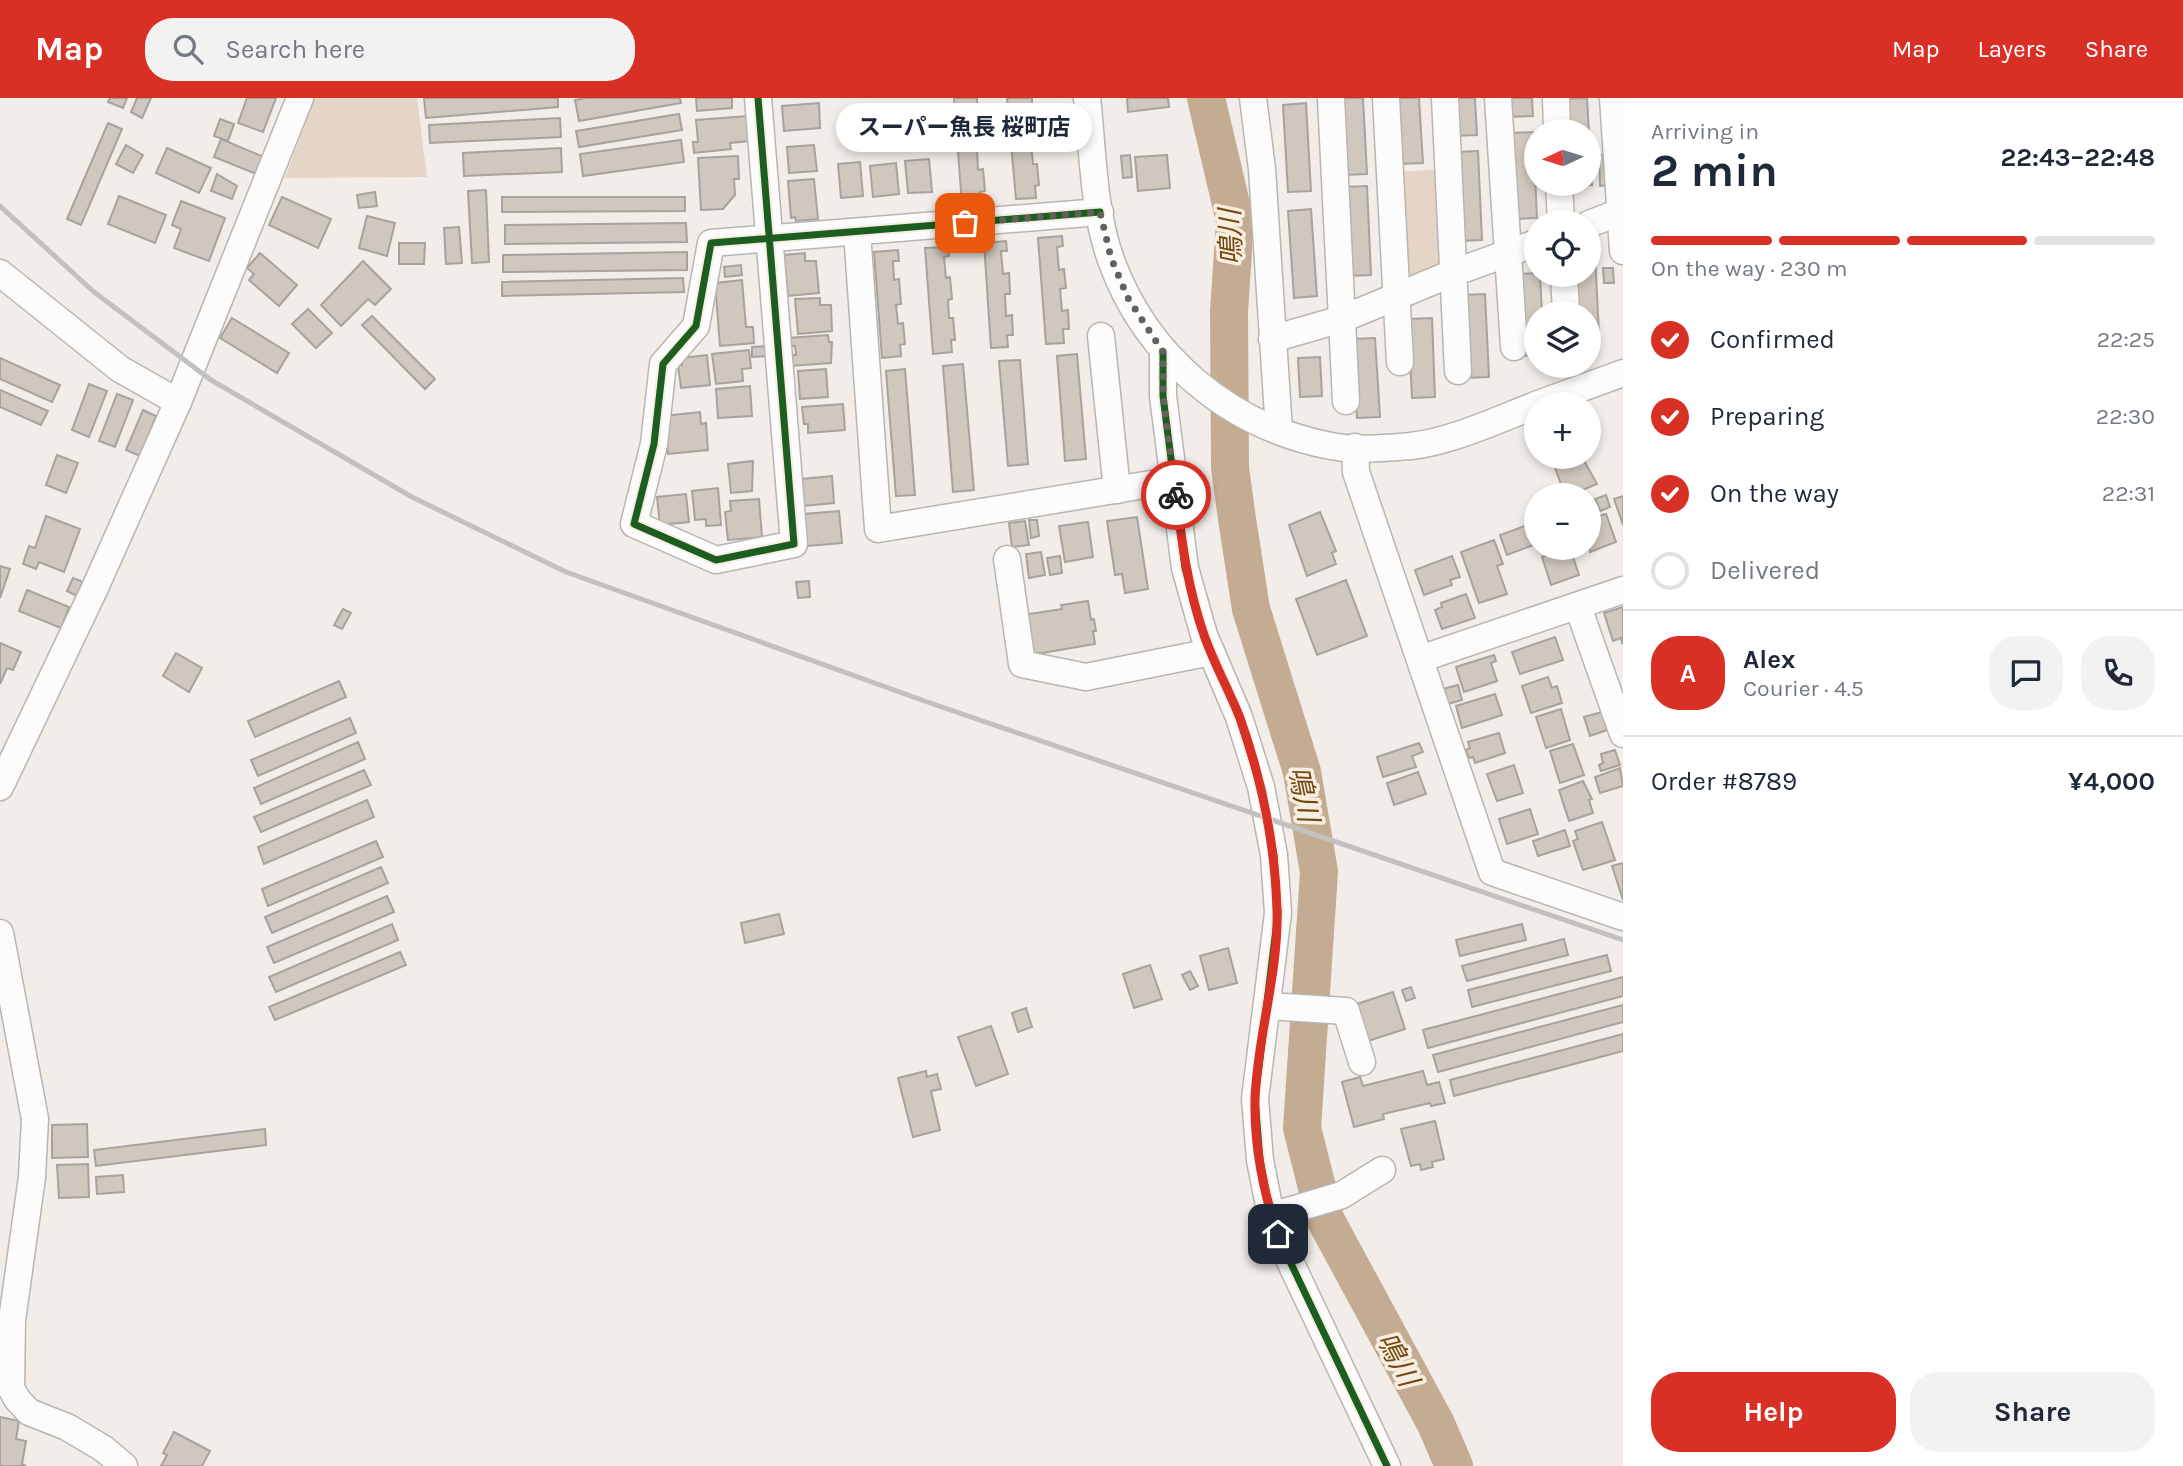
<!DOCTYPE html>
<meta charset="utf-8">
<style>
:root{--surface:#fff;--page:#f2f2f3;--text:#1f2937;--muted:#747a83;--line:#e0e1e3;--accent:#d93025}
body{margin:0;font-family:Karla,"Noto Sans JP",sans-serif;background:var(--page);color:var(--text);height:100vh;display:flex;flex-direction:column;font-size:26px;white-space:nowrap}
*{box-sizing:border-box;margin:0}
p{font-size:23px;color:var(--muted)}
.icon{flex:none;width:38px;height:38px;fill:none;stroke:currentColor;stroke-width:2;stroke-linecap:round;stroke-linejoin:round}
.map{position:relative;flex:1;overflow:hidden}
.panel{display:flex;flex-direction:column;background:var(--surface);width:560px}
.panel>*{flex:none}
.needle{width:46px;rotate:266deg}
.controls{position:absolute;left:1524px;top:21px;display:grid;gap:14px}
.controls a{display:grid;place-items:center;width:77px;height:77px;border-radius:50%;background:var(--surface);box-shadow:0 4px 10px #0003;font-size:35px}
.pin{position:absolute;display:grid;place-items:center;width:60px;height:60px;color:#fff;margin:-30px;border-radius:14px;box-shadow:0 4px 10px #0006}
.courier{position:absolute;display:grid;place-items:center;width:70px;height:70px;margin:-35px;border:5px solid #d93025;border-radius:50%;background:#fff;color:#222;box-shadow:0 2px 9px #0007}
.bubble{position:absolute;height:49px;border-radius:24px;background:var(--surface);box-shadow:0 4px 10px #0003;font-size:23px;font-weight:700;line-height:49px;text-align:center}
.headline em{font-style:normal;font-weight:700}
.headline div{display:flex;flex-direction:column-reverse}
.headline{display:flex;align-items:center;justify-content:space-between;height:119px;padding:0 28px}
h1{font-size:46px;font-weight:700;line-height:52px}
.bar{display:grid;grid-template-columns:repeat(4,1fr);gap:10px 7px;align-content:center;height:84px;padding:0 28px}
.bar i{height:9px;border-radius:5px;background:var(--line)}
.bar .on{background:var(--accent)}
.bar p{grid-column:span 4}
.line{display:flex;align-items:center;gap:18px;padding:0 28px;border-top:2px solid var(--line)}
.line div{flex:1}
.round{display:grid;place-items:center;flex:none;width:74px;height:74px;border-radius:28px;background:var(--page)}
ol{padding:0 28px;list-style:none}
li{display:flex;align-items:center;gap:21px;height:77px}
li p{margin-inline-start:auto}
li .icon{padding:7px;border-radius:50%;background:var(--accent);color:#fff;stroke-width:4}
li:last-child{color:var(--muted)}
li i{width:38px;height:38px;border:4px solid var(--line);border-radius:50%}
.primary-button{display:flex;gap:14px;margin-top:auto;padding:14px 28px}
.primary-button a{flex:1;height:80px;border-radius:28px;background:var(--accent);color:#fff;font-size:28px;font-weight:700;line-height:80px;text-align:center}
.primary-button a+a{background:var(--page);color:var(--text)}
header{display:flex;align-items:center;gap:42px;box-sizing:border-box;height:98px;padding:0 35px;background:var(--accent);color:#fff}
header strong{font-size:33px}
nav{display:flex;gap:38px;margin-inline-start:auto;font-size:24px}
.search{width:490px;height:63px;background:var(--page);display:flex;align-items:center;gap:18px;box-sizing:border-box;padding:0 24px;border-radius:28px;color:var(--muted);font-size:26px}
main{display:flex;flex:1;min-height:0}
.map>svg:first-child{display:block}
</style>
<header>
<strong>Map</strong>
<div class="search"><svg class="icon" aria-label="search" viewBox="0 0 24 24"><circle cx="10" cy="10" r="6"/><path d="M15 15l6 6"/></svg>Search here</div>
<nav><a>Map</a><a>Layers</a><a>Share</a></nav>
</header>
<main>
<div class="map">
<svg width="1623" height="1368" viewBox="0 0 1623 1368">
<rect width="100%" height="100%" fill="#f2ede8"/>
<!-- green -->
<g fill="#e4d5c6">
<path d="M315,0h102l10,79 -142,1z"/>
<path d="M1440,71l6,91 -41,19 -7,-107z"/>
</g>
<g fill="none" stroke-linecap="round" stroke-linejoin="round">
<!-- river -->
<path stroke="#c4ac92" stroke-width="38" d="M1206,0l29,123 -6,91 1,156 7,51 14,90 51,163 17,100 -17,256 23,91 111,205 18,42"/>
</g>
<!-- building -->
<g fill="#d0c8bf" stroke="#a6a29e" stroke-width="2">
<path d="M110,0h17l-4,10 -15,-6z"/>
<path d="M137,0h14l-9,20 -11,-6z"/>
<path d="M247,0h29l-13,34 -25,-9z"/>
<path d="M424,0h134v9l-132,11z"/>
<path d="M586,0h94l1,5 -102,18 -4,-21z"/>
<path d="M696,0h36v10l-35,3z"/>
<path d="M954,0h23v9l-4,1 8,40 -4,1 1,21 5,-1 2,22 -5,1 1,11 -19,2z"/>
<path d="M1007,0h25v7h-5l2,19 5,-1 2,21h-5l2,20h4l2,21 -4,1 1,12 -20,1z"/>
<path d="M1127,0h41l1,9 -41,5z"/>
<path d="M1341,0h22l4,76 -23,1z"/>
<path d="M1395,0h24l4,65 -24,1z"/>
<path d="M1452,0h23l2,37 -23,1z"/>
<path d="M1507,0h25l1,18 -25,1z"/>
<path d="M1587,0l5,87 -23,1v-2h20v-53h-23l-2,-32z"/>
<path d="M819,5l1,25 -36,3 -2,-25z"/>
<path d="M1306,5l5,88 -23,1 -5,-87z"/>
<path d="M679,16l3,16 -103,17 -3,-16z"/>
<path d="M748,18l2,25 -20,2 1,6 -37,4 -1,-11h5l-2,-22z"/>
<path d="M560,20l1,19 -131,6 -1,-18z"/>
<path d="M220,21l14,5 -6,17 -14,-5z"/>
<path d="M108,25l14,6 -41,96 -14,-6z"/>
<path d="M1533,34l4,86 -23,1 -4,-86z"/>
<path d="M221,41l45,19 -7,17 -45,-18z"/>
<path d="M681,42l3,22 -101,14 -3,-22z"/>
<path d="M126,47l17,10 -10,18 -17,-9z"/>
<path d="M814,47l3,26 -28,2 -2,-26z"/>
<path d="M167,50l44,20 -12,25 -43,-20z"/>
<path d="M561,50l1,24 -98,4 -1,-23z"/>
<path d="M1478,53l4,89 -21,1 -5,-89z"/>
<path d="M1130,57l2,22 -9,1 -2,-22z"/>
<path d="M1167,57l3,33 -32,3 -3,-34z"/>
<path d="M1599,57h9l1,30 -9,1z"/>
<path d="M738,58l1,23h-5l1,16 -12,14 -22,1 -3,-52z"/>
<path d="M929,61l3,33 -24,1 -3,-32z"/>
<path d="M860,64l3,34 -22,2 -3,-34z"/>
<path d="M896,65l3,31 -26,3 -3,-31z"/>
<path d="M217,76l20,12 -5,13 -21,-8z"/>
<path d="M814,81l4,40 -22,2 -1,-4 -4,1 -3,-37z"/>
<path d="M1367,88l4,89 -23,1 -5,-89z"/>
<path d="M486,92l3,72 -17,1 -4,-72z"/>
<path d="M375,94l2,14 -18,2 -2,-13z"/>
<path d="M119,98l47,19 -11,28 -47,-19z"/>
<path d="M282,99l49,22 -13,29 -49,-23z"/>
<path d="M502,99h183v14l-183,1z"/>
<path d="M181,103l44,17 -16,43 -35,-13 7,-19 -9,-4z"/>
<path d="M1311,111l6,87 -23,2 -6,-87z"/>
<path d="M367,118l28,7 -8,33 -28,-8z"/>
<path d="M686,125l1,19 -182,2v-19z"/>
<path d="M459,129l3,36 -16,1 -2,-36z"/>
<path d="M1062,138l1,10 -6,1 2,23 5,-1 2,19 -6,1 2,22 6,-1 1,19h-6l1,14 -18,1 -8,-106z"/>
<path d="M1006,143l1,10h-6l2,23 6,-1 1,21h-5l1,22 6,-1 1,20h-6l1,12 -17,1 -7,-105z"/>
<path d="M399,145h26l-1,21h-25z"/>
<path d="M948,149l1,9 -5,1 2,21 4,-1 2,22 -4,1 1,18h4l2,22h-4l1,12 -19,2 -8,-106z"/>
<path d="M898,152l1,11h-6l1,19 5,-1 2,25 -5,1 2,19 5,-1 2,21 -5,1 1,11 -19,2 -8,-106z"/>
<path d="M687,154v18l-184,2v-17z"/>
<path d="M260,155l37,32 -18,21 -30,-26 5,-6 -7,-6z"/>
<path d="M805,155v8h11l3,32 -31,3 -4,-41z"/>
<path d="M1595,155l4,82 -10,1v-23h-14l-1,-38h15v-21z"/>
<path d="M363,163l28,28 -16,16 -7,-6 -27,27 -20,-21z"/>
<path d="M741,167l1,10 -17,2 -1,-10z"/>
<path d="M1603,170h10l1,15h-10z"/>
<path d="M1536,175l4,2 2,38h-6v42l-15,1 -4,-82z"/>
<path d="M683,180l1,14 -182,4v-14z"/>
<path d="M742,182l4,47h7l1,16 -34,3 -5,-63z"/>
<path d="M1485,196l4,83 -23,1 -3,-83z"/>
<path d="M820,200v7h11l1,26 -34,3 -3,-35z"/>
<path d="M308,211l24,24 -16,15 -24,-24z"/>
<path d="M372,218l63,63 -10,10 -63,-64z"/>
<path d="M232,220l57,35 -12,20 -57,-35z"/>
<path d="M1432,220l3,79 -23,1 -4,-79z"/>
<path d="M828,237l1,7h3l-1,21 -41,3 -1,-11h7l-1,-9h-7v-8z"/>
<path d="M1375,240l5,79 -23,1 -5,-79z"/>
<path d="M769,248l1,10 -18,1v-10z"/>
<path d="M749,252l2,18 -9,1 1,12 -27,3 -4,-30z"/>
<path d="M1077,256l9,105 -21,2 -8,-105z"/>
<path d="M707,257l3,30 -29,3 -3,-23h4v-7z"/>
<path d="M1320,259l2,39 -22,1 -2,-39z"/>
<path d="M0,260l60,27 -8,17 -52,-23z"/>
<path d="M1020,262l8,104 -20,2 -9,-105z"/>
<path d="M963,266l11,126 -21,2 -10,-126z"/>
<path d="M826,271l2,28 -28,2 -2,-28z"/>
<path d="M905,271l10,126 -19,1 -10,-125z"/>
<path d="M89,286l18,7 -18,46 -17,-7z"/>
<path d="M750,288l2,30 -34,2 -2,-29z"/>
<path d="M0,292l48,21 -7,14 -41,-18z"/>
<path d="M117,296l16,6 -18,47 -16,-6z"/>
<path d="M843,306l2,26 -37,3v-9h-4l-2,-17z"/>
<path d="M143,312l13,6 -16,40 -14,-6z"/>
<path d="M700,314l1,12 5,-1 2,27 -40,4 -4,-38z"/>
<path d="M57,357l21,8 -12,30 -20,-8z"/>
<path d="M1551,359h31l15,27 -17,7 2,4h-17z"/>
<path d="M753,363l-1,30 -21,2 -3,-29z"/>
<path d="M832,378l2,27 -31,3 -2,-27z"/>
<path d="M718,390l3,37 -15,1v-7l-11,1 -3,-29z"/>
<path d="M686,396l3,28 -29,3 -3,-28z"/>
<path d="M1606,397l4,12 -10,4 -5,-12z"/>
<path d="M1623,398v29l-9,-26z"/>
<path d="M759,401l3,38 -34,3 -3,-28 6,-1 -1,-10z"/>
<path d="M1594,405l5,13 7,-2 10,28 -26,10 -1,-47z"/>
<path d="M839,413l3,32 -35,3 -3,-32z"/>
<path d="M1320,414l16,39 -4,2 4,11 -29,12 -18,-51z"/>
<path d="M46,418l34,13 -16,43 -25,-10 -3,7 -13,-5 6,-18 6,2z"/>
<path d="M1137,419l11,72 -23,4 -3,-19 -7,1 -8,-54z"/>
<path d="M1029,422h8l2,16 -8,2z"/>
<path d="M1025,423l4,24 -17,2 -3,-24z"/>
<path d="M1088,424l5,35 -28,5 -6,-36z"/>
<path d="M1536,424v22l-29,11 -7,-20z"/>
<path d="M1494,442l9,24 -6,2 10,28 -28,9 -18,-51z"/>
<path d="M1570,450l9,27 -28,10 -9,-28z"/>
<path d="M1041,454l4,23 -16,3 -3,-24z"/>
<path d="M1060,458l2,17 -12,2 -3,-17z"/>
<path d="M1452,458l8,21 -10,3 2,5 -28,10 -9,-25z"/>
<path d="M0,468l10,3 -10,29z"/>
<path d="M73,480l10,4 -6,14 -10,-5z"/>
<path d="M1346,482l21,56 -50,19 -21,-56z"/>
<path d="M809,483l1,16 -12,1 -2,-16z"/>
<path d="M27,492l42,17 -8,21 -42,-17z"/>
<path d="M1466,496l9,24 -33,11 -7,-19 7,-3 -1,-4z"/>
<path d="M1088,503l3,19 3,-1 2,12h-3l2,13 -65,11 -7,-40 39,-6 -1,-4z"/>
<path d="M1623,509v35l-1,1 -1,-5 -8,3 -9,-28z"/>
<path d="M343,511l8,4 -9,16 -8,-4z"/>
<path d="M1555,539l8,23 -43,14 -8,-22z"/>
<path d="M0,545l21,9 -8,18 -6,-2 -7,16z"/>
<path d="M176,555l26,15 -13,24 -26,-16z"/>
<path d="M1494,557l2,6 -5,2 6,18 -33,11 -8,-25z"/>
<path d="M1548,579l4,11 5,-2 5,17 -31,10 -9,-27z"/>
<path d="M339,583l7,16 -91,40 -7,-16z"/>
<path d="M1458,587l4,15 -14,4 -5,-15z"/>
<path d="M1495,596l7,21 -40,13 -6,-22z"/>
<path d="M1561,611l9,31 -24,8 -10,-31z"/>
<path d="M1602,614l5,18 -17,6 -6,-19z"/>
<path d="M350,620l6,15 -98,43 -7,-16z"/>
<path d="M1499,635l6,20 -30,10 -2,-6 -4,1 -3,-8 4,-2 -2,-6z"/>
<path d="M358,644l7,17 -104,45 -7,-16z"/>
<path d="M1419,645l4,9 -11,4 4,11 -33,10 -6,-20z"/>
<path d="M1573,646l11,31 -24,8 -10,-32z"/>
<path d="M1615,652l5,15 -19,6 -2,-6 4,-2 -2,-9z"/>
<path d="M1514,667l9,28 -26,8 -10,-27z"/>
<path d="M1620,670l3,18 -23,7 -5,-16z"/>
<path d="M364,672l7,15 -110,47 -7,-15z"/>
<path d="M1418,674l8,22 -32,11 -7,-22z"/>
<path d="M1583,683l9,18 -3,1 4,13 -24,8 -10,-31z"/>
<path d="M367,702l7,17 -110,47 -6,-17z"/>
<path d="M1530,711l8,25 -31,10 -8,-25z"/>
<path d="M1602,724l13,38 -32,10 -10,-29 5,-2 -3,-8z"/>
<path d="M1565,732l5,16 -32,10 -5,-15z"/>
<path d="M376,743l7,16 -115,49 -6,-17z"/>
<path d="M1623,765v37l-11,-34z"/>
<path d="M381,769l7,16 -116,50 -7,-16z"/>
<path d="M387,798l7,16 -120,51 -7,-16z"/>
<path d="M779,816l5,20 -39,9 -4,-20z"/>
<path d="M392,826l6,16 -122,52 -7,-15z"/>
<path d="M1522,826l4,16 -66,16 -4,-16z"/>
<path d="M1564,841l4,16 -101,26 -5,-15z"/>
<path d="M1228,850l9,35 -28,7 -9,-34z"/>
<path d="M400,854l6,13 -131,55 -6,-13z"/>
<path d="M1607,857l4,16 -139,36 -4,-17z"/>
<path d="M1150,867l12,34 -28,9 -11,-34z"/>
<path d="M1190,873l8,15 -8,4 -8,-15z"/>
<path d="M1623,879v19l-195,52 -5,-18z"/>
<path d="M1411,889l4,11 -9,3 -4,-11z"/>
<path d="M1393,894l12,37 -37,12 -11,-37z"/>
<path d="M1623,907v17l-185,50 -5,-17z"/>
<path d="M1026,910l6,19 -14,5 -6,-19z"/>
<path d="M991,928l17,48 -32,12 -18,-49z"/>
<path d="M1623,936v17l-169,45 -4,-16z"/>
<path d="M926,973l1,6 10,-3 4,15 -10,2 9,39 -27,7 -15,-59z"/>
<path d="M1423,973l4,14 12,-3 6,21 -14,3 -1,-3 -47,11 1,5 -30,8 -12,-45 18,-5 3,9z"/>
<path d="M1435,1023l9,38 -12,3 1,5 -12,3 -1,-6 -9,2 -10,-37z"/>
<path d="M87,1026l1,33 -36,1v-33z"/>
<path d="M265,1031l1,16 -170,21 -2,-16z"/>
<path d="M88,1066l1,33 -30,1 -2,-33z"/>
<path d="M123,1077l1,17 -27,2 -1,-17z"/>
<path d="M0,1319l19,4 -3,18 10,2 -4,23 4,2h-26z"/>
<path d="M174,1334l36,19 -8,15h-41l6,-11 -4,-2z"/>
</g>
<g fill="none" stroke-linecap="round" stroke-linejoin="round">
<defs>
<g id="minor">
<path d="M758,0l36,446 -78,16 -82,-36 20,-80 9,-80 33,-38 15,-83 389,-31"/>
<path d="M1087,0c6,53 6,112 24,162 35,97 119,167 220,186 24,5 55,2 80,0 42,-5 86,-26 125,-41"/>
<path d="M1253,0l9,71 17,262"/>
<path d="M1331,0l15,303"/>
<path d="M1386,0l14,264"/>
<path d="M1445,0l13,273"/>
<path d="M1498,0l16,249"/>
<path d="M1556,0l1,33"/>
<path d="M1613,0l10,153"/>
<path d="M1559,86l2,38"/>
<path d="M1589,126l34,-13"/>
<path d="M857,134l21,297 297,-49"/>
<path d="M0,175l120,96 58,33"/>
<path d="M1564,177l2,38"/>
<path d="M1101,238l16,154"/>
<path d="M1272,241l70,-20 111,-46 83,-30"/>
<path d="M1163,254v44l22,172 19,67 35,82 22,70 13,68 4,58 -23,186 5,61 11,56 15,37 101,213"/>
<path d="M1538,306l85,-31"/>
<path d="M1355,349l1,25 136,400 131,45"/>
<path d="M1007,461l15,105 64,13 125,-25"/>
<path d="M1578,509l45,127"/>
<path d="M1420,561l203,-69"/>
<path d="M0,689l94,-197 84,-188 122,-304"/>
<path d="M0,835l35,186 -3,58 -20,143 -1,68 6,11 12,13 38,15 37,22 20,17"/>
<path d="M1268,908l78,5 16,51"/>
<path d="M1271,1118l71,-21 40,-25"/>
</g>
</defs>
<!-- minor casing -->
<use href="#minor" stroke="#b9b5b1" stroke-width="29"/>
<!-- minor -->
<use href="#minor" stroke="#fdfcfc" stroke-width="26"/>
<!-- rail -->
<path stroke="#c2c1bf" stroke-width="5" d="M0,108l94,86 117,88 201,117 154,75 367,132 690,236"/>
<defs>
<g id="cycleway">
<path d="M758,0l36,446 -78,16 -82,-36 20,-80 9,-80 33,-38 15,-83 389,-31"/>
<path d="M1163,254v44l22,172 19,67 35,82 22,70 13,68 4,58 -23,186 5,61 11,56 15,37 101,213"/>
</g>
</defs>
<!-- cycleway casing -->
<use href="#cycleway" stroke="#f7ede3" stroke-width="11"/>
<!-- cycleway -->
<use href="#cycleway" stroke="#1b5e20" stroke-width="7"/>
</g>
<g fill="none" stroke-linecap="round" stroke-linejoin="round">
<!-- done -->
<path stroke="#64615c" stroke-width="7" stroke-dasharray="0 12.6" d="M965,125l135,-11 11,46 17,40 35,54v44l13,99"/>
<!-- route -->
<path stroke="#d93025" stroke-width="9" d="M1176,397c6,48 12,95 28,140 10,29 25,55 36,83 22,62 35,126 37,192 2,62 -20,128 -22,189 -1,45 8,94 23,135"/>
</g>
<g text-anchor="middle" stroke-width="7" stroke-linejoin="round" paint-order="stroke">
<!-- water labels -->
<g font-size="28" font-style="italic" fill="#74490d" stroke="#f7ede3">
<text transform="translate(1230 139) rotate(-92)" y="10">鳴川</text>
<text transform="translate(1304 696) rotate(78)" y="10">鳴川</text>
<text transform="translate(1398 1261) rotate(62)" y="10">鳴川</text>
</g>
</g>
</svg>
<div class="controls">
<a><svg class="needle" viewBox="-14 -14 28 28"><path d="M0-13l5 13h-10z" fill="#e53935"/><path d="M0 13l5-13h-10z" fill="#747a83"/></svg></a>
<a><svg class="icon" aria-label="locate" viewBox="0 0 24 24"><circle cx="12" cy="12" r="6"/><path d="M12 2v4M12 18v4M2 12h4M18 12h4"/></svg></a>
<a><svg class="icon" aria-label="layers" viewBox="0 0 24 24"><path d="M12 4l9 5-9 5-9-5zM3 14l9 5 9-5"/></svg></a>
<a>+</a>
<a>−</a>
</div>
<div class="pin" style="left:965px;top:125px;background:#ea580c"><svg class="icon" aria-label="bag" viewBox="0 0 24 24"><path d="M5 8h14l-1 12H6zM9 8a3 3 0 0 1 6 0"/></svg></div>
<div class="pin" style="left:1278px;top:1136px;background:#1f2937"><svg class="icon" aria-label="home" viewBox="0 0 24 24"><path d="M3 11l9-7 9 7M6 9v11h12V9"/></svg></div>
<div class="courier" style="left:1176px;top:397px"><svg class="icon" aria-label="bike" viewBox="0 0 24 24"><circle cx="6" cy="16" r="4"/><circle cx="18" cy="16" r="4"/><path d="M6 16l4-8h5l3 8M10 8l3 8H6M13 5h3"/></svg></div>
<div class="bubble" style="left:836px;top:5px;width:256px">スーパー魚長 桜町店</div>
</div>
<section class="panel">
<div class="headline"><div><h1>2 min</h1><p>Arriving in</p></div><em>22:43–22:48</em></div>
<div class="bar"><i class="on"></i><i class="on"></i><i class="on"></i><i></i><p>On the way · 230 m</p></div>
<ol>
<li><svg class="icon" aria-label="check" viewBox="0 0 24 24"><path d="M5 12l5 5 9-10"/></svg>Confirmed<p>22:25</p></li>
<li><svg class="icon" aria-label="check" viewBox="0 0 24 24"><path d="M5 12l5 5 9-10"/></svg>Preparing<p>22:30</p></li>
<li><svg class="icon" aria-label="check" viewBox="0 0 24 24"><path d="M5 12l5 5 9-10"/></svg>On the way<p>22:31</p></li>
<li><i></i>Delivered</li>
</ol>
<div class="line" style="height:126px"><b class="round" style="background:var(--accent);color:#fff">A</b><div><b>Alex</b><p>Courier · 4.5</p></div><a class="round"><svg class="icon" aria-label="chat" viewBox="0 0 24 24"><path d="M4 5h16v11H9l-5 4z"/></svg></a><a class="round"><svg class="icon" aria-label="phone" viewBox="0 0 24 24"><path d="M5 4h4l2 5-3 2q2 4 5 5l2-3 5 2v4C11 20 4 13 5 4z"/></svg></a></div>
<div class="line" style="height:91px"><div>Order #8789</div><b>¥4,000</b></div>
<div class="primary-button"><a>Help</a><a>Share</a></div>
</section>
</main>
